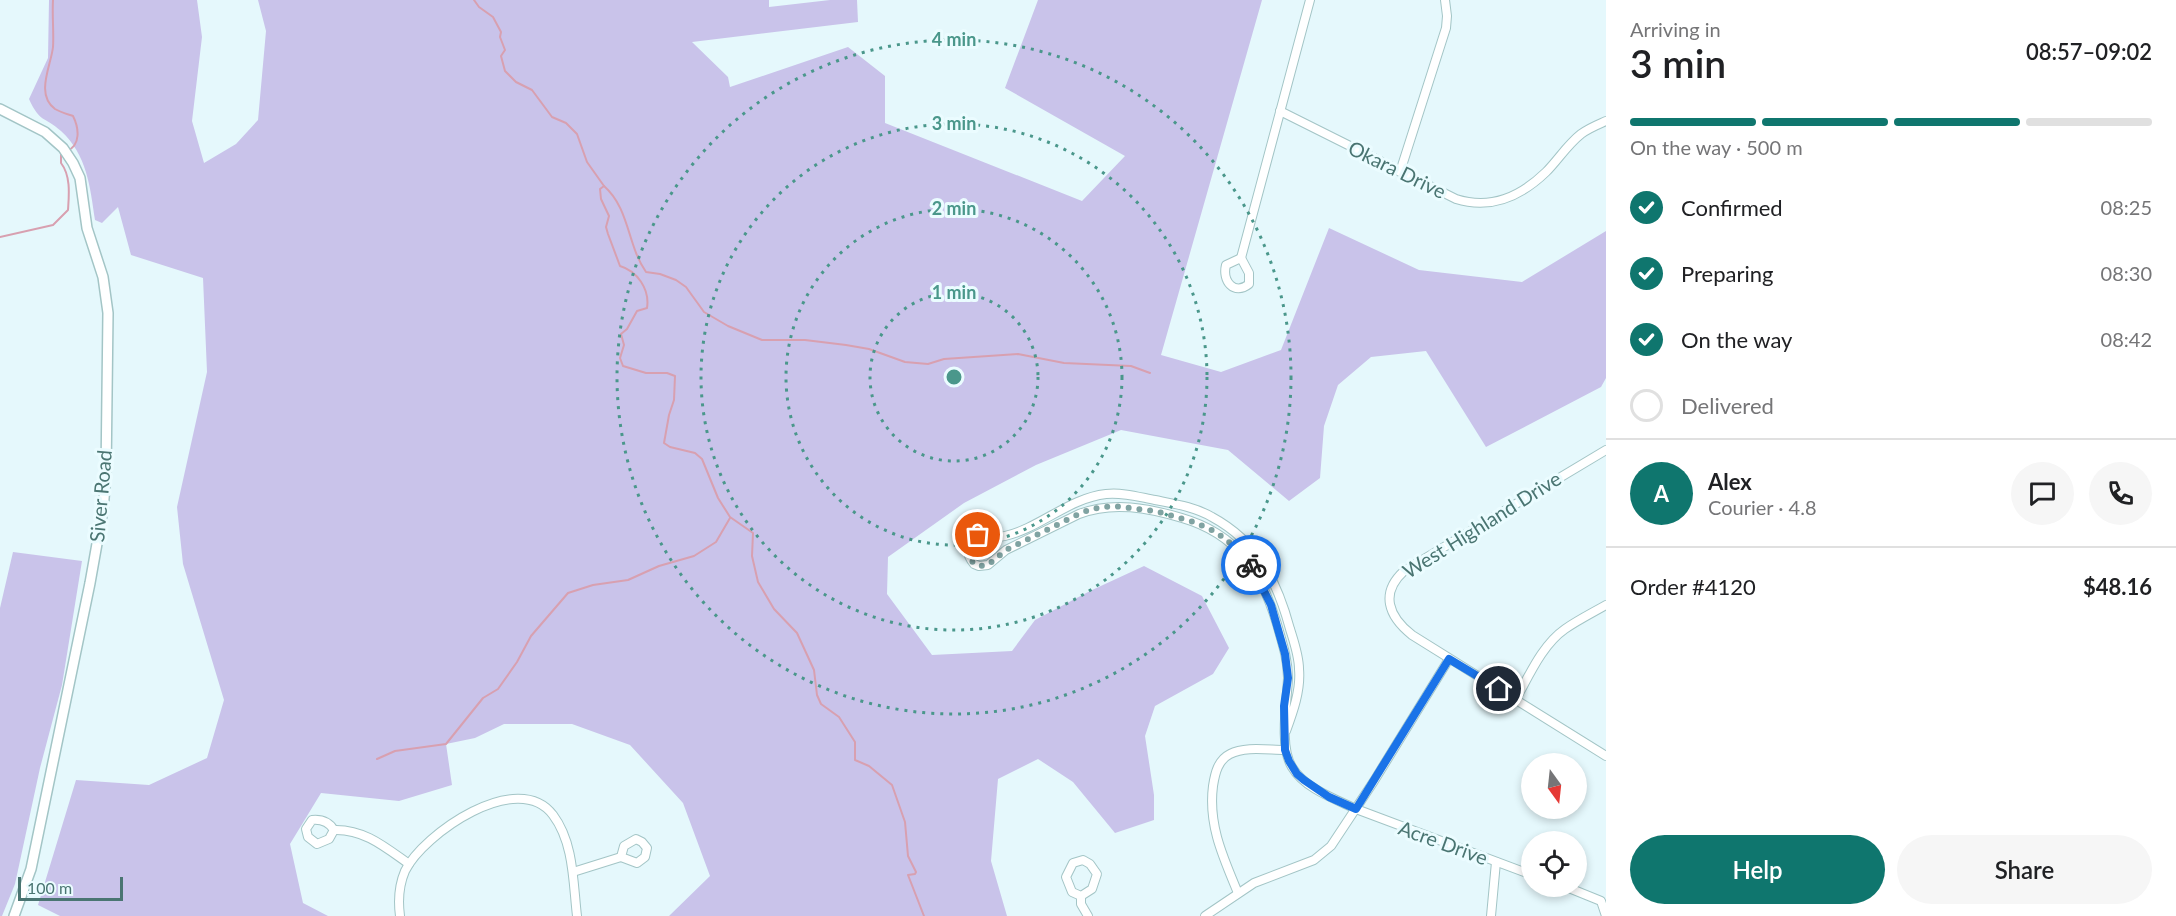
<!DOCTYPE html>
<meta charset="utf-8">
<style>
:root{--surface:#fff;--page:#f6f6f6;--text:#202124;--muted:#757577;--line:#e0e0e0;--accent:#0f766e}
body{margin:0;font-family:Lato,sans-serif;background:var(--page);color:var(--text);height:100vh;display:flex;flex-direction:column;font-size:22px;white-space:nowrap}
*{box-sizing:border-box;margin:0}
p{font-size:20px;color:var(--muted)}
.icon{flex:none;width:33px;height:33px;fill:none;stroke:currentColor;stroke-width:2;stroke-linecap:round;stroke-linejoin:round}
.map{position:relative;flex:1;overflow:hidden}
.sheet{display:flex;flex-direction:column;background:var(--surface);width:570px}
.sheet>*{flex:none}
.needle{width:39px;rotate:165deg}
.tools{position:absolute;left:1521px;top:753px;display:grid;gap:12px}
.tools a{display:grid;place-items:center;width:66px;height:66px;border-radius:50%;background:var(--surface);box-shadow:0 3px 9px #0003;font-size:30px}
.scale{position:absolute;left:18px;bottom:15px;width:105px;box-sizing:border-box;padding-left:6px;border:3px solid #4a7572;border-top:0;font-size:16px;line-height:21px;white-space:nowrap;color:#4a7572;-webkit-text-stroke:4px #ebfcff;paint-order:stroke}
.pin{position:absolute;display:grid;place-items:center;width:51px;height:51px;color:#fff;margin:-26px;border:3px solid #fff;border-radius:50%;box-shadow:0 2px 6px #0007}
.courier{position:absolute;display:grid;place-items:center;width:60px;height:60px;margin:-30px;border:4px solid #1a73e8;border-radius:50%;background:#fff;color:#222;box-shadow:0 2px 8px #0007}
.overview em{font-style:normal;font-weight:600}
.overview div{display:flex;flex-direction:column-reverse}
.overview{display:flex;align-items:center;justify-content:space-between;height:102px;padding:0 24px}
h1{font-size:39px;font-weight:600;line-height:45px}
.bar{display:grid;grid-template-columns:repeat(4,1fr);gap:9px 6px;align-content:center;height:72px;padding:0 24px}
.bar i{height:8px;border-radius:4px;background:var(--line)}
.bar .current{background:var(--accent)}
.bar p{grid-column:span 4}
.line{display:flex;align-items:center;gap:15px;padding:0 24px;border-top:2px solid var(--line)}
.line div{flex:1}
.round{display:grid;place-items:center;flex:none;width:63px;height:63px;border-radius:32px;background:var(--page)}
ol{padding:0 24px;list-style:none}
li{display:flex;align-items:center;gap:18px;height:66px}
li p{margin-inline-start:auto}
li .icon{padding:6px;border-radius:50%;background:var(--accent);color:#fff;stroke-width:4}
li:last-child{color:var(--muted)}
li i{width:33px;height:33px;border:3px solid var(--line);border-radius:50%}
.button{display:flex;gap:12px;margin-top:auto;padding:12px 24px}
.button a{flex:1;height:69px;border-radius:36px;background:var(--accent);color:#fff;font-size:24px;font-weight:600;line-height:69px;text-align:center}
.button a+a{background:var(--page);color:var(--text)}
main{display:flex;flex:1;min-height:0}
.map>svg:first-child{display:block}
</style>
<main>
<div class="map">
<svg width="1606" height="916" viewBox="0 0 1606 916">
<rect width="100%" height="100%" fill="#e5f8fc"/>
<!-- green -->
<g fill="#c9c3ea">
<path d="M49,0h148l5,37 -10,84 12,42 32,-19 22,-24 8,-89 -8,-31h511v7l61,-7h27l1,22 -166,20 36,35 2,10 118,-40 37,29v47l197,78 43,-45 -120,-68 33,-88h224l-101,355 60,17 60,-22 48,-122 90,42 103,12 84,-51v147l-5,9 -115,60 -60,-96 -55,6 -33,28 -14,41 -4,52 -31,23 -61,-51 -107,-20 -85,35 -72,38 -76,54 -1,37 45,61 80,-4 23,-31 55,-29 54,-25 58,30 27,52 -16,26 -58,32 -10,30 9,59v25l-39,13 -42,-51 -35,-23 -40,20 -7,82 16,55h-338l41,-40 -27,-73 -53,-58 -58,-21h-68l-29,14 -29,6 6,41 -53,16 -78,-8 -31,51 13,59 25,13h-268l-22,-11 38,-125 73,5 58,-27 17,-58 -41,-136 -6,-57 30,-135 -4,-94 -72,-23 -13,-48 -16,16 -7,-3c-5,-34 -8,-65 -34,-89 -17,-15 -21,-8 -32,-32l19,-41z"/>
<path d="M13,552l69,9 -20,124 -22,83 -25,116 -13,32h-2v-308z"/>
</g>
<g fill="none" stroke-linecap="round" stroke-linejoin="round">
<!-- stream -->
<g stroke="#d8a0b0" stroke-width="2">
<path d="M53,0c-1,16 1,32 0,47 -2,19 -18,47 2,62 5,3 12,5 18,7 6,12 8,29 -6,35"/>
<path d="M474,0l5,7 14,10 8,15 -1,5 5,13 -4,6 4,15 11,11 16,8 20,27 14,6 11,11 10,28 17,24 -4,3 1,10 8,17 -3,11 2,7 12,32c17,5 30,23 27,42l-10,3 -10,18 -6,5 3,11 -4,13 3,8 23,7h21l8,3 -1,24 -5,15 -5,28 6,4 25,6 7,6 16,39 12,19 23,16 -1,23 6,26 16,27 23,24 17,37 3,25 4,9 18,13 16,25v18l14,6 23,19 13,37 3,34 8,16 -1,2 -7,1 16,41"/>
<path d="M604,186c26,23 23,59 42,86l14,2 16,6 10,7 18,25 24,14 34,14h43l41,5 23,4 36,13 23,2 16,-5 74,-5 46,9 67,3 19,7"/>
<path d="M0,237l53,-12 15,-15c1,-15 3,-34 -7,-47v-10"/>
<path d="M377,759l18,-8 51,-7 37,-46 15,-9 19,-27 14,-26 37,-43 25,-8 35,-5 31,-14 35,-10 22,-14 14,-24"/>
</g>
<defs>
<g id="minor">
<path d="M1280,111l176,88c35,11 64,-2 90,-27 12,-12 21,-27 35,-38 8,-6 16,-9 25,-13"/>
<path d="M1400,172l46,-144 1,-12 -2,-16"/>
<path d="M1241,258l69,-258"/>
<path d="M1241,258l8,15v11c-15,12 -27,-3 -23,-19z"/>
<path d="M1606,450l-202,121c-24,22 -16,45 8,64l194,121"/>
<path d="M1516,699c13,-23 26,-54 49,-70 13,-9 27,-16 41,-24"/>
<path d="M1286,731c7,-19 15,-41 13,-62 0,-13 -5,-27 -9,-40 -13,-48 -32,-87 -78,-112 -17,-10 -37,-13 -57,-17 -16,-3 -33,-8 -49,-6 -37,4 -66,34 -101,42 -9,2 -18,-2 -27,-1 -16,2 -11,21 -4,29l5,2 9,-1 18,-15 73,-36c34,-13 69,-6 103,4 55,16 79,53 95,106 5,18 11,35 11,54 -1,24 -9,68 4,89 12,21 43,32 64,42l176,66"/>
<path d="M312,820c10,-1 17,2 22,10l-5,9 -12,5 -9,-7 -2,-8z"/>
<path d="M334,830c30,-1 51,17 75,34"/>
<path d="M636,839l6,3 5,6 -2,9 -8,6 -16,-6 3,-11z"/>
<path d="M1083,860l7,4 7,10 -5,15 -11,7 -9,-4 -6,-15 7,-14z"/>
<path d="M573,872l48,-15"/>
<path d="M1564,886l37,15 5,15"/>
<path d="M1238,893c-15,-36 -30,-68 -25,-107 2,-13 5,-26 17,-32 15,-8 38,-4 55,-4"/>
<path d="M1081,896v8l7,12"/>
<path d="M400,916c-2,-15 -1,-31 5,-45 18,-37 113,-103 148,-56 21,28 20,67 24,101"/>
<path d="M1205,916l49,-33 60,-23 17,-14 43,-65 75,-122"/>
<path d="M1491,916l5,-54"/>
</g>
<path id="tertiary" d="M0,109l45,23 18,16 10,15 7,15 7,50 16,49 5,36 -2,162 -3,35 -13,73 -59,286 -17,47"/>
</defs>
<!-- minor casing -->
<use href="#minor" stroke="#a3c5c6" stroke-width="10"/>
<!-- tertiary casing -->
<use href="#tertiary" stroke="#a3c5c6" stroke-width="12"/>
<!-- minor -->
<use href="#minor" stroke="#fff" stroke-width="8"/>
<!-- tertiary -->
<use href="#tertiary" stroke="#fff" stroke-width="9"/>
</g>
<g fill="none" stroke-linecap="round" stroke-linejoin="round">
<!-- done -->
<path stroke="#80a3a2" stroke-width="6" stroke-dasharray="0 10.8" d="M978,535c-14,6 -12,19 -4,29l5,2 9,-1 18,-15 73,-36 12,-5 22,-3 42,5 39,11 22,10 14,11 12,11 9,11"/>
<!-- route -->
<path stroke="#1a73e8" stroke-width="8" d="M1251,565l20,40 14,49 3,24 -4,28 1,44 4,11 8,13 7,6 25,17 27,12 93,-150 50,30"/>
</g>
<!-- distance rings -->
<g fill="none" stroke="#4a978b" stroke-width="3" stroke-dasharray="3 6">
<circle cx="954" cy="377" r="84"/>
<circle cx="954" cy="377" r="168"/>
<circle cx="954" cy="377" r="253"/>
<circle cx="954" cy="377" r="337"/>
</g>
<g text-anchor="middle" stroke-width="6" stroke-linejoin="round" paint-order="stroke">
<!-- street labels -->
<g font-size="20" fill="#4a7572" stroke="#ebfcff">
<text transform="translate(1397 170) rotate(26)" y="7">Okara Drive</text>
<text transform="translate(101 496) rotate(-85)" y="7">Siver Road</text>
<text transform="translate(1482 525) rotate(-32)" y="7">West Highland Drive</text>
<text transform="translate(1443 843) rotate(20)" y="7">Acre Drive</text>
</g>
</g>
<circle cx="954" cy="377" r="9" fill="#4a978b" stroke="#ebfcff" stroke-width="3"/>
<g font-size="18" text-anchor="middle" font-weight="bold" fill="#4a978b" stroke="#ebfcff" stroke-width="6" stroke-linejoin="round" paint-order="stroke">
<text x="954" y="46">4 min</text>
<text x="954" y="130">3 min</text>
<text x="954" y="215">2 min</text>
<text x="954" y="299">1 min</text>
</g>
</svg>
<div class="tools">
<a><svg class="needle" viewBox="-14 -14 28 28"><path d="M0-13l5 13h-10z" fill="#e53935"/><path d="M0 13l5-13h-10z" fill="#757577"/></svg></a>
<a><svg class="icon" aria-label="locate" viewBox="0 0 24 24"><circle cx="12" cy="12" r="6"/><path d="M12 2v4M12 18v4M2 12h4M18 12h4"/></svg></a>
</div>
<div class="scale">100 m</div>
<div class="pin" style="left:978px;top:535px;background:#ea580c"><svg class="icon" aria-label="bag" viewBox="0 0 24 24"><path d="M5 8h14l-1 12H6zM9 8a3 3 0 0 1 6 0"/></svg></div>
<div class="pin" style="left:1499px;top:689px;background:#1f2937"><svg class="icon" aria-label="home" viewBox="0 0 24 24"><path d="M3 11l9-7 9 7M6 9v11h12V9"/></svg></div>
<div class="courier" style="left:1251px;top:565px"><svg class="icon" aria-label="bike" viewBox="0 0 24 24"><circle cx="6" cy="16" r="4"/><circle cx="18" cy="16" r="4"/><path d="M6 16l4-8h5l3 8M10 8l3 8H6M13 5h3"/></svg></div>
</div>
<section class="sheet">
<div class="overview"><div><h1>3 min</h1><p>Arriving in</p></div><em>08:57–09:02</em></div>
<div class="bar"><i class="current"></i><i class="current"></i><i class="current"></i><i></i><p>On the way · 500 m</p></div>
<ol>
<li><svg class="icon" aria-label="check" viewBox="0 0 24 24"><path d="M5 12l5 5 9-10"/></svg>Confirmed<p>08:25</p></li>
<li><svg class="icon" aria-label="check" viewBox="0 0 24 24"><path d="M5 12l5 5 9-10"/></svg>Preparing<p>08:30</p></li>
<li><svg class="icon" aria-label="check" viewBox="0 0 24 24"><path d="M5 12l5 5 9-10"/></svg>On the way<p>08:42</p></li>
<li><i></i>Delivered</li>
</ol>
<div class="line" style="height:108px"><b class="round" style="background:var(--accent);color:#fff">A</b><div><b>Alex</b><p>Courier · 4.8</p></div><a class="round"><svg class="icon" aria-label="chat" viewBox="0 0 24 24"><path d="M4 5h16v11H9l-5 4z"/></svg></a><a class="round"><svg class="icon" aria-label="phone" viewBox="0 0 24 24"><path d="M5 4h4l2 5-3 2q2 4 5 5l2-3 5 2v4C11 20 4 13 5 4z"/></svg></a></div>
<div class="line" style="height:78px"><div>Order #4120</div><b>$48.16</b></div>
<div class="button"><a>Help</a><a>Share</a></div>
</section>
</main>
